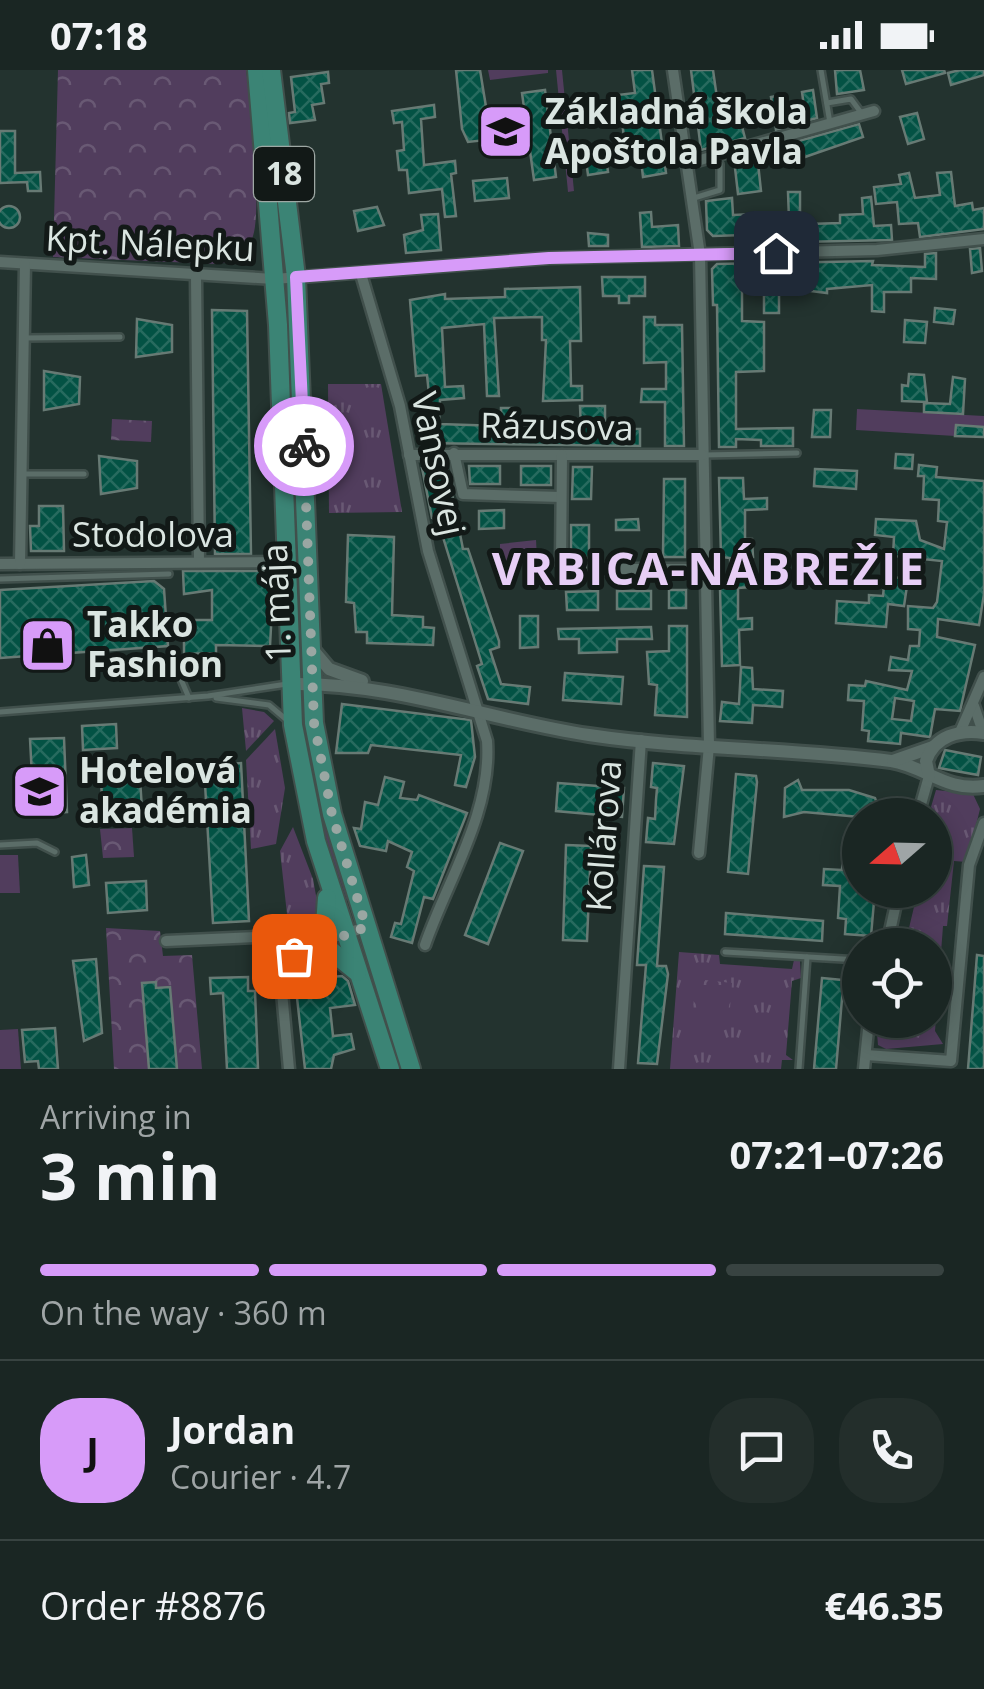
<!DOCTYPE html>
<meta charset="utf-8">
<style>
:root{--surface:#1a2623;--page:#232e2b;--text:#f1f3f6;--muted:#9fa5a6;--line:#384341;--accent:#d79bf9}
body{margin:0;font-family:"Open Sans",sans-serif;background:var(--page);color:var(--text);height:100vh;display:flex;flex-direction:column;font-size:38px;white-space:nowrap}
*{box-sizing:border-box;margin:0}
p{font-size:32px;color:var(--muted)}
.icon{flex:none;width:55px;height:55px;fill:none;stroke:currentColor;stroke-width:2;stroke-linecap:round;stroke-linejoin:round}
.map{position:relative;height:999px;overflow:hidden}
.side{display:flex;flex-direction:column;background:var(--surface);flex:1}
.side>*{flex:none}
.needle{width:65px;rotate:250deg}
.buttons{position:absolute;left:842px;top:728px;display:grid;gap:20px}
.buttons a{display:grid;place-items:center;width:110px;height:110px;border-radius:50%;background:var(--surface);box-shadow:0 5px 25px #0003,0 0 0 2px var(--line);font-size:50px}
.pin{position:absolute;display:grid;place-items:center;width:85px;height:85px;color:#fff;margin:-42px;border-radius:20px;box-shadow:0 5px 15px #0006}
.courier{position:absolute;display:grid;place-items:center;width:100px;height:100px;margin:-50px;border:8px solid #d79bf9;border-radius:50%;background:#fff;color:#222;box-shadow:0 2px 12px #0007}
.headline em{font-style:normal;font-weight:700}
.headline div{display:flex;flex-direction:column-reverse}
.headline{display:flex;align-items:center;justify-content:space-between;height:170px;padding:0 40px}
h1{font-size:65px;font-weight:700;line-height:75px}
.bar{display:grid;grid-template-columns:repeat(4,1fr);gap:15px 10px;align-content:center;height:120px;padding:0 40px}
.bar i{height:12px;border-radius:8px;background:var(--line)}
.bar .selected{background:var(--accent)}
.bar p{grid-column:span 4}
.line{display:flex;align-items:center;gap:25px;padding:0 40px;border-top:2px solid var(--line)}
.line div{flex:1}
.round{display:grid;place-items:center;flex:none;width:105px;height:105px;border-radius:40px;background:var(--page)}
.status{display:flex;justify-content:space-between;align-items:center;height:70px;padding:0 50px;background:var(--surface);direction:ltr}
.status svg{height:28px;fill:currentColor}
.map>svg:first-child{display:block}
</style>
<div class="status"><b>07:18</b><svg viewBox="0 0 49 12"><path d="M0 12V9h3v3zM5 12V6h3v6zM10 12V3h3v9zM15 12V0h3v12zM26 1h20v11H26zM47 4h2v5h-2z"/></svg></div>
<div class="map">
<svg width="984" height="999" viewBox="0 0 984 999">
<defs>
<pattern id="grass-tufts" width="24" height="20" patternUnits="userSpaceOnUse" patternTransform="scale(2.5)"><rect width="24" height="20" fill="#513d5d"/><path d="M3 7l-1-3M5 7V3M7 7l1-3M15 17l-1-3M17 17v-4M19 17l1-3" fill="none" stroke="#695974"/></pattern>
<pattern id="park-crowns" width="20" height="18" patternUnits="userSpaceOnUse" patternTransform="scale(2.5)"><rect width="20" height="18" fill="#513d5d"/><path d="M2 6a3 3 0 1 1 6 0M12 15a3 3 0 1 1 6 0" fill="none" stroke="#695974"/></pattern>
<pattern id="building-cross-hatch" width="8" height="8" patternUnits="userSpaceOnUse" patternTransform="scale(2.5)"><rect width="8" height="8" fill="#035244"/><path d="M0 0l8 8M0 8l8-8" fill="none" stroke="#276b5f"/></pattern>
</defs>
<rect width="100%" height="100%" fill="#23332f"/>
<!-- grass -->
<g fill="url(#grass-tufts)">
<path d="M328,314h53l21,128 -73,1z"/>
<path d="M242,638l22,4 10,9 -28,30z"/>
<path d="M275,659l10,59 -9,56 -25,5 -5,-89z"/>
<path d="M306,659l17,85 27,82 -3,5 -28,-84 -17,-87z"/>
<path d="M936,720l37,4 7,15 -13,53 -13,-1 -7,65h-4l-8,105 8,13 -57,5 -8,-4 -1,-12 11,1 2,-14h45v-75h-30l9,-38 -8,-3v-14h29l2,-74 -6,-9z"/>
<path d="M293,757l20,52 6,33 -9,14 -31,3v-5l9,-1 -8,-72z"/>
<path d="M679,882l40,3 1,9 72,5 2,-9 6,1 1,17 -9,3 -6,74 7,5h-11l-1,9h-111z"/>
</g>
<!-- park -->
<g fill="url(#park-crowns)">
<path d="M58,0h188c5,32 16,138 7,166 -5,17 -19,26 -35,28l-165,-7z"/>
<path d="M112,349l40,2 -1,21 -40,-2z"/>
<path d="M536,470l1,19 -37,3v-18z"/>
<path d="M132,758l2,29 -31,1 -3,-29z"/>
<path d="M106,858l54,3 3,25 29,-1 10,114h-88z"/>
<path d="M696,909l36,4 -3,37 -37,-2z"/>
</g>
<!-- garden -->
<g fill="#513d5d">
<path d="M488,0h60v3l-58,7z"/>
<path d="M556,0h6l12,121 -6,1z"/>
<path d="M857,339l127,7v11l-28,-2 -1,11 -99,-6z"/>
<path d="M0,785h18l2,38h-20z"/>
<path d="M18,959l3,40h-21v-39z"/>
</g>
<!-- building -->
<g fill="url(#building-cross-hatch)" stroke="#677a74" stroke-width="2.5" fill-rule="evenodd">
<path d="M456,0h24l9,55 13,-2 2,15 -36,4 -6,-13z"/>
<path d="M632,0h20l14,103 -23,4 -4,-34 -14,2 -5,-39 -9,1 -2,-11 26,-3z"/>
<path d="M691,0h22l7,49 19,-4 6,23 -44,12z"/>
<path d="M835,0h25l4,20 -27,4z"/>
<path d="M902,0h42l1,3 -39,11z"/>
<path d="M960,0h24v5l-33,10 -3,-12z"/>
<path d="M328,2l1,11 -8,1 3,19 -12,2 3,15 -25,3 -1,-10 6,-1 -4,-35z"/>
<path d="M545,20l11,87 -22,3 -12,-87z"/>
<path d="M813,20l4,28 -11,3 -4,-29z"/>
<path d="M782,25l4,32 -10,3 -5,-33z"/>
<path d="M434,35l1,12 -14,2 3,46 31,-4 1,12 -5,1 5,42 -11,1 -3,-28 -33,4 -2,-23h-8l-2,-19 7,-1 -2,-28 -8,1 -2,-12z"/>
<path d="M917,43l7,26 -16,5 -8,-27z"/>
<path d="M859,54l4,13 -64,22 -4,-17z"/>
<path d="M0,61h15v42l25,-1 1,19h-13l-1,-9 -27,1z"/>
<path d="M605,79l3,23 -20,3 -3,-23z"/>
<path d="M757,84l4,37 -23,3 -4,-35z"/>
<path d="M951,102l4,34 17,-3 1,7 11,-2v21l-64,8 -2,-14 -19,1 -2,-22 -21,2 -2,-17 27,-3 -2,-9 10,-2 6,25 25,-3 -3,-22z"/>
<path d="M507,108l2,20 -34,3 -2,-20z"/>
<path d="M788,122h12v30l9,2 31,-1v-8l23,-1 -1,-16 9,-1 3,29 17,-1 1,15 -146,3 -1,-8 -32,1 -6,-6 -1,-29 26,-3 1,17 21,-1v9l35,-3z"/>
<circle cx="9" cy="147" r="11"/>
<path d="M377,137l7,18 -26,6 -4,-20z"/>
<path d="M651,142l1,15 26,-2 1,21 -37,1 -2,-34z"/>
<path d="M438,144l3,36 -35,3 -2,-18 19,-5 -2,-15z"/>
<path d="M588,163l20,2v11h-19z"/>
<path d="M980,178l2,23 -10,2 -2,-24z"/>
<path d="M936,183v26l-25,-1v14h-27v20l-12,-1v-26l-45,4v4l-48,-6v26h-15v-27h-22v35l22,1v49l-28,1v57l57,-1v18h-32v-6l-25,-1v8h-17l-2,-142h-4l-1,-36 5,-5 156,-3 -1,4 53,2v-13z"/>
<path d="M602,207h43v19h-16v7h-10v-7h-16z"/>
<path d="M580,217l1,54h-11l1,45h11v14l-39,1 3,-61h-4v-23l-48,1 5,78h-12l-3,-72 -42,4 3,59 18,-1 1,12 -24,2 -1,24 62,2v-18h12v19l68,2 -1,-23h25v23h35v17l-218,-3v-30h9l-4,-38 -11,1 -6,-76 35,-6v5l60,-2v-8z"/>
<path d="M935,238l20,2 -2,14 -19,-2z"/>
<path d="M212,240l35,1 4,243h-36z"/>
<path d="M644,247h11v8h27l2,121h-19v-44h-24l1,-13h24v-27l-22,1z"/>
<path d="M137,249l35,6v27l-36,5z"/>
<path d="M905,250l22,2 -2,21 -21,-1z"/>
<path d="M44,301l36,6 -1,27 -35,6z"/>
<path d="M909,304l15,1 3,27 -25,-1v-16l6,1z"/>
<path d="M953,307l12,2 -2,35 -39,-2v-9l26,1z"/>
<path d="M814,340h17l-1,27h-18z"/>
<path d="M956,355l28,2v10l-29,-1z"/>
<path d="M896,384l17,1 -1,14 -17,-1z"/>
<path d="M99,386l38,5v27l-36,6z"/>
<path d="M446,394l17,85h5l31,92v6l-9,3 11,34 29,3 -2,17 -40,-5 -11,-33 5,-2 -44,-143 -6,-3 -10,-50z"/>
<path d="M919,395l18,2 -1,10 48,4v113l-5,31 -41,-6 -1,18 38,8 -15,66 -25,-2 -5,28 -29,-4 -1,11 -32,-3 1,-10 -7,-1 2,-29 -16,-1 1,-15 16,1 1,-5 41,9 5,-19 -23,-1 2,-13 17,3 2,-14h9l1,-16 -12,-1v-23l25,2 4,-6 5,-41 -49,-5 1,-19 -19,-2 1,-16 40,2 4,19 24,9 3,-27 -9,-1 1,-21 -16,-1 1,-23h-6zM895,628l19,3 -3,20 -19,-2z"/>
<path d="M469,396h31v18h-30z"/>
<rect x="521" y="396" width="30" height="19"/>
<path d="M573,397h19l-1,32h-19z"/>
<path d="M815,399l42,2 -1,18 -42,-3z"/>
<path d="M719,408h24l1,21 23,-1v11l-22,1v29h7l1,18h-12v19h10v11l-13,1v31l14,-1v11l-13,1 1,35 -18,1 -2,-78h11l-1,-30 -9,-1z"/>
<path d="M664,409h21v78h-22z"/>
<path d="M39,436h24l1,45h-33l-1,-25h9z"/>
<path d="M504,440v18l-25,1v-18z"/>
<path d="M638,449l1,11h-23v-10z"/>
<path d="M571,455h18v33l-18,-1z"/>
<path d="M348,465l46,2 -2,78 31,2v10l11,1 -1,17 -66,-2v-11h-11l-2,-29 -8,-1z"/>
<path d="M183,501h91l-4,75 -54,-1v8l-32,1v-34h28v-30l-28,4z"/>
<path d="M885,506l23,3 -4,27 -16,-2 -2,23 -50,-4 1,-22 32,2v-8l14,1z"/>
<path d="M154,511l10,8 4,57 -168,12v-68z"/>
<rect x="669" y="520" width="17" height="18"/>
<path d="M598,521v19h-31l-1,-18z"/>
<rect x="617" y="521" width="34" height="18"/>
<path d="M520,546h18v31l-18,1z"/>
<path d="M669,556h18v91l-32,-2 2,-30 -8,-1 -2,-32 22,-1z"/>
<path d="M651,557l1,12h-35v13l-38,1v-14h-20l-1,-10z"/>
<path d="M741,597l11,1 1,21 30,2 -1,16 -29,-2 -1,18 -32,-2 2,-19 17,2z"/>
<path d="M565,603l58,4 -2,27 -58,-4z"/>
<path d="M342,634l129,16 4,37 -9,30 -11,-2 6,-30 -90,-10 -3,8h-32z"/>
<path d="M116,654l1,24 -34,2 -1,-24z"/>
<path d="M64,668l3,74 -33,2 -4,-75z"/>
<path d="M945,680l36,7 -3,18 -39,-7z"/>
<path d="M241,693l8,158 -36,2 -9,-157z"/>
<path d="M653,693l31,3 -10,78 -28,-2 2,-24 7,1 1,-19 1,-12 -6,-1z"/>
<path d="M736,704l20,2 1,6 -9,92 -20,-2z"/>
<path d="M385,707l19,5 -4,16 17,2 2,-5 48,18 -34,86 -9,-2 -12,46 -21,-6 4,-14 6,1 13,-53 -7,-4 5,-15 -24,-11 -2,10 -26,-5 -6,-18 7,1 4,-27 13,3z"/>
<path d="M140,709l2,30 -39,2 -2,-29z"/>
<path d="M798,710l4,10h47l26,8 6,16 -21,3 -56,-5 -20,5 1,-29z"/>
<path d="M558,713l66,5 -2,29 -66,-6z"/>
<path d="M844,768l16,2v50h15l-4,46 -26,-2 1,-15 -8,-1 2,-32 -17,-1 1,-16 18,1z"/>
<path d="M500,773l23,8 -35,93 -23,-9z"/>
<path d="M566,775l25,1 -4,95 -24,-1z"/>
<path d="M86,785l3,30 -15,2 -2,-30z"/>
<path d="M644,796l20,1 -7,99h9l2,8 -11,90 -19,-1 8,-98h-9z"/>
<path d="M146,811l1,29 -39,3 -2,-30z"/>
<path d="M726,843l97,8 -1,20 -97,-7z"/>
<path d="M977,885l7,1v113h-16z"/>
<path d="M96,889l6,74 -18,8 -11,-80z"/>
<path d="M342,906l6,5 7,24 -25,3 3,28 18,-2 3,15 -20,6 -3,14h-26l-10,-89z"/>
<path d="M248,907v14h7l3,78h-31l-4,-76 -12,1 -1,-16z"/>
<path d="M822,908l20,2 1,7 -7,82h-22z"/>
<path d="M156,912v6l14,-1 7,82h-28l-7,-86z"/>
<path d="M55,958l3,41h-19l-1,-8 -13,1 -3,-32z"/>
</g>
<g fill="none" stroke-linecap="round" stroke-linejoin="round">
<defs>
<g id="service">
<path d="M821,0l9,53"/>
<path d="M827,33l24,-4 11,15"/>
<path d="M694,128l26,-8v-26"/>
<path d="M23,268l97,-1"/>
<path d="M705,385l92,-2"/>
<path d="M22,404h62"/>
<path d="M0,509l169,-5"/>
<path d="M177,600l12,28"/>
<path d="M216,628l53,7 19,16"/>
<path d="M0,642l208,-16 79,-12"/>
<path d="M0,775l37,-2 18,9"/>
<path d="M725,882l135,8"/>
<path d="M799,999l8,-112"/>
</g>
<g id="minor">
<path d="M673,0l27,185 9,491 -10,107"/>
<path d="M686,94l188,-53"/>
<path d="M0,192l274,17 275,-21 328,-8 107,-11"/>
<path d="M361,204l39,132 28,145 59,190c5,71 -39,138 -62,204"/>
<path d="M196,207l3,284"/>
<path d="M454,383l9,41 98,3"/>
<path d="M409,385h294"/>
<path d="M562,385l-1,108 9,6h135"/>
<path d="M0,494l286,-2"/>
<path d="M20,494l5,-300"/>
<path d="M974,636l9,26"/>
<path d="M960,662l24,-55"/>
<path d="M918,745l11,-39"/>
<path d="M166,871l91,-4 12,2 25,17"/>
<path d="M887,875l12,-55"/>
<path d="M866,985l85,6 18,-196 15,-42"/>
<path d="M289,999l-8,-88c9,-38 54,-43 85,-54"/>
<path d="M619,999l22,-329"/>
<path d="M864,999l5,-49"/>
</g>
<g id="tertiary">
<path d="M313,580l16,19 33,12"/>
<path d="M290,614c102,-2 199,36 299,51 100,15 202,13 302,26 34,5 55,31 93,25"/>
<path d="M893,691l40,-14"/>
<path d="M929,706l-3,-15c8,-25 34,-32 58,-28"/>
</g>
<g id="primary">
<path d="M257,0l21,255 15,400 23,116 74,228"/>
<path d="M271,0l25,207 18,446 18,91 79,255"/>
<path d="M327,828l-2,27 -12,20 17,5 27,22"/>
</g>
</defs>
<!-- service casing -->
<use href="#service" stroke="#41504c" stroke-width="10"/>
<!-- minor casing -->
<use href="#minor" stroke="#41504c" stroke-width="15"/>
<!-- tertiary casing -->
<use href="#tertiary" stroke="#41504c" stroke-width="18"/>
<!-- primary casing -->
<use href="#primary" stroke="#41504c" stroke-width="22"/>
<!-- service -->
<use href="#service" stroke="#5b6d68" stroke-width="5"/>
<!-- minor -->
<use href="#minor" stroke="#5b6d68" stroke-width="10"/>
<!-- tertiary -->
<use href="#tertiary" stroke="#5b6d68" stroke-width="12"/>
<!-- primary -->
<use href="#primary" stroke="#3b8475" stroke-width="18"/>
</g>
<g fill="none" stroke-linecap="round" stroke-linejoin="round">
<!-- done -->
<path stroke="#9aa7a3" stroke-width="10" stroke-dasharray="0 18" d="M294,886l72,-29 -34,-113 -18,-91 -10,-277"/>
<!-- route -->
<path stroke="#d79bf9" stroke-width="12" d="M304,376l-8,-169 253,-19 227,-5"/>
</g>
<!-- icons -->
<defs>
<symbol id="school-square" viewBox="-11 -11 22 22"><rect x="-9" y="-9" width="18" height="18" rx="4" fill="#d79bf9" stroke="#121917"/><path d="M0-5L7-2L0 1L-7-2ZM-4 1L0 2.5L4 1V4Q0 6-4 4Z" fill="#111"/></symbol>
<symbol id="shop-square" viewBox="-11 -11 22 22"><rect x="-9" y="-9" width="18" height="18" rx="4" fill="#d79bf9" stroke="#121917"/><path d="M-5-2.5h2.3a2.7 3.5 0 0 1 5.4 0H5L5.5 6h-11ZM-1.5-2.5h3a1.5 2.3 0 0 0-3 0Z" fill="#111"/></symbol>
</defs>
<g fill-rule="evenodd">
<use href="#school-square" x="474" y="30" width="63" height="63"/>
<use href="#shop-square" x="16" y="544" width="63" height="63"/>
<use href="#school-square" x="8" y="690" width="63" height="63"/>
</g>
<g text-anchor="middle" stroke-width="10" stroke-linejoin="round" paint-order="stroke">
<!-- shield labels -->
<rect fill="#121917" stroke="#9ea8a4" stroke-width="2.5" x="254" y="77" width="60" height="54" rx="8"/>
<g font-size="32" font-weight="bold" fill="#dae5e1">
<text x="284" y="115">18</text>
</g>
<!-- poi labels -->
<g font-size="35" font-weight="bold" fill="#dae5e1" stroke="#121917" text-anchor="start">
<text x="545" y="54">Základná škola<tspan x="545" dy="40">Apoštola Pavla</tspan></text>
<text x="87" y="567">Takko<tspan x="87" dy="40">Fashion</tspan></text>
<text x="79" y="713">Hotelová<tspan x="79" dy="40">akadémia</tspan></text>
</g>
<!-- street labels -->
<g font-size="35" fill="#dae5e1" stroke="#121917">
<text transform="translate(150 174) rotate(3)" y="12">Kpt. Nálepku</text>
<text transform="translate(557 357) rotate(1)" y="12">Rázusova</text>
<text transform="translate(438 394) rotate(78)" y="12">Vansovej</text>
<text x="153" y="477">Stodolova</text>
<text transform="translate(277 533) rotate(-92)" y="12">1. mája</text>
<text transform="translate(604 766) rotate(-86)" y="12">Kollárova</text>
</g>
<!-- district labels -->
<g font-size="45" font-weight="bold" letter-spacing="2.5" fill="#e7cef6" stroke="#121917">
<text x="709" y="515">VRBICA-NÁBREŽIE</text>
</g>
</g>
</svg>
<div class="buttons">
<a><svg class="needle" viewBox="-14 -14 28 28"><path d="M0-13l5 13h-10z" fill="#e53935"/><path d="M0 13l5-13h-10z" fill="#9fa5a6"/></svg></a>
<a><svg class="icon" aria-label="locate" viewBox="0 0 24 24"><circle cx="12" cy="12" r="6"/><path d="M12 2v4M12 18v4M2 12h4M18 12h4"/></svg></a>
</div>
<div class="pin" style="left:294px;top:886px;background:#ea580c"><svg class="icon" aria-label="bag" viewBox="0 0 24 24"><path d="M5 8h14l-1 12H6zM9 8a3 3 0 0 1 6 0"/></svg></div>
<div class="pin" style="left:776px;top:183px;background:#1f2937"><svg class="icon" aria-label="home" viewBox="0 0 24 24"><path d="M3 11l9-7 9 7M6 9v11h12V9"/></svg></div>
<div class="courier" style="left:304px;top:376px"><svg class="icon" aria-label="bike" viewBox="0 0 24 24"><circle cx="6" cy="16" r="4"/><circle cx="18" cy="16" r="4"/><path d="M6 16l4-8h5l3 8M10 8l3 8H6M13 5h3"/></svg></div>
</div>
<section class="side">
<div class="headline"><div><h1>3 min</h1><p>Arriving in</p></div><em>07:21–07:26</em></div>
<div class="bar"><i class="selected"></i><i class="selected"></i><i class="selected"></i><i></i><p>On the way · 360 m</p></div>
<div class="line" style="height:180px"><b class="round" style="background:var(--accent);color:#111">J</b><div><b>Jordan</b><p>Courier · 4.7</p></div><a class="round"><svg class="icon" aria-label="chat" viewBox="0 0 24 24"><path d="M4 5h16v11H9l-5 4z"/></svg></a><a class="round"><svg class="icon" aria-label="phone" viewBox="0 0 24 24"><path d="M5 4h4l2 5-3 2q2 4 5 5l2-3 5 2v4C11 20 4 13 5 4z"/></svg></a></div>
<div class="line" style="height:130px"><div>Order #8876</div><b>€46.35</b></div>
</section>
